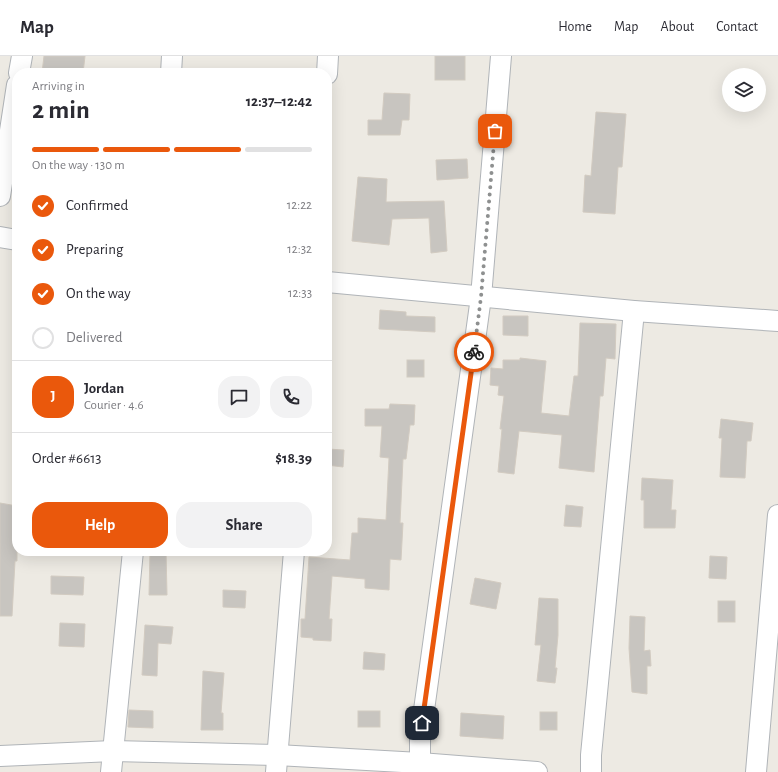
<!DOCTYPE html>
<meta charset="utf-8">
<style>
:root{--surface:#fff;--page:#f2f2f3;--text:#2b2b33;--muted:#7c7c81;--line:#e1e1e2;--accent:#ea580c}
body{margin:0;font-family:"Alegreya Sans",sans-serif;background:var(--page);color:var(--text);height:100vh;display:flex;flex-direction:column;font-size:15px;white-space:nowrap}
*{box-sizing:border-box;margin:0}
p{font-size:13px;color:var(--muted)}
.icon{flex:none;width:22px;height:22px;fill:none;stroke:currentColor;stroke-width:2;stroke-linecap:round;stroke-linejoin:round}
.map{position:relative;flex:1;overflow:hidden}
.details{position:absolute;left:12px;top:12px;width:320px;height:488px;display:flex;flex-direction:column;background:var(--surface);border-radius:16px;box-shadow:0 4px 16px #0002}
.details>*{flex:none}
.controls{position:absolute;left:722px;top:12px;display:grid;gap:8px}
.controls a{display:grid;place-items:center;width:44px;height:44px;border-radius:50%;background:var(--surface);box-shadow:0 4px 16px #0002;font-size:20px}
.pin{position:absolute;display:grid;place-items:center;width:34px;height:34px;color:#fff;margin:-17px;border-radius:8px;box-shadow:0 2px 6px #0006}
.courier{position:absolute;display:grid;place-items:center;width:40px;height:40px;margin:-20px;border:3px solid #ea580c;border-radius:50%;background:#fff;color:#222;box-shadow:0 1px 5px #0007}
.summary em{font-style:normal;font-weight:700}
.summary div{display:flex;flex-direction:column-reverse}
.summary{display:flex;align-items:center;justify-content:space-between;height:68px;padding:0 20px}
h1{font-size:26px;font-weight:700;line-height:30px}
.bar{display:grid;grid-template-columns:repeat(4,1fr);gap:6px 4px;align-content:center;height:48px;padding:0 20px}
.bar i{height:5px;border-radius:3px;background:var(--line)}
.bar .current{background:var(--accent)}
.bar p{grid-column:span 4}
.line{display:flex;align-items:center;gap:10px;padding:0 20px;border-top:1px solid var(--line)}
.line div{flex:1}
.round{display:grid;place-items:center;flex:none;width:42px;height:42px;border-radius:16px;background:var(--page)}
ol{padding:0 20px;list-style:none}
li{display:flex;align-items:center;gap:12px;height:44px}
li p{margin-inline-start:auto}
li .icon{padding:4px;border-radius:50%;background:var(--accent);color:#fff;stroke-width:4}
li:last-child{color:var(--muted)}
li i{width:22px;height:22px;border:2px solid var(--line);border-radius:50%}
.action{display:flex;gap:8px;margin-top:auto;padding:8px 20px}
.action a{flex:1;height:46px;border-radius:16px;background:var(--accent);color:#fff;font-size:16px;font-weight:700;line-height:46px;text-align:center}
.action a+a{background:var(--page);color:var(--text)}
header{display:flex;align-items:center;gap:24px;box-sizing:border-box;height:56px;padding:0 20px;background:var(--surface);border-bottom:1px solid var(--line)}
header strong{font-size:19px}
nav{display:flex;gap:22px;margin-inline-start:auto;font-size:14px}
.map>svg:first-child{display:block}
</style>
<header>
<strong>Map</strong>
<nav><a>Home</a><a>Map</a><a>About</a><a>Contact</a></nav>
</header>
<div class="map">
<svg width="778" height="716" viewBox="0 0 778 716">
<rect width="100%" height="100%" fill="#edeae3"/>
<!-- building -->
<g fill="#c8c5c0" stroke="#d2cbc1">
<path d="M44,0h41l-2,17h-41z"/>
<rect x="435" y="0" width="30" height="24"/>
<path d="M384,37l26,1 -1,26h-7l-2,15h-32v-15h14z"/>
<path d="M596,56l30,2 -4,53h-4l-3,47 -32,-2 2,-37 6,1z"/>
<path d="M467,103l1,19 -31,2 -1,-20z"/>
<path d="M358,121l29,2 -1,23 58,-1 3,50 -16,2 -2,-35 -37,1 -3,26 -37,-4z"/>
<path d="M380,254l26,2v4l29,1v15l-56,-3z"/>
<path d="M503,260h25v20l-25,-1z"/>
<path d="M580,267l36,1 -1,35 -9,-1 -3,38h-3l-6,76 -35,-4 3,-33 -43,-4 -5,43 -16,-2 4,-43h-2l4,-33 -6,-1 1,-9 -9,-1 1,-17 12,1v-9h17v-2l26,3 -5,52 28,3 5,-40h4z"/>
<rect x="407" y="304" width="17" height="17"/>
<path d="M390,348l25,1 -1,20h-4l-4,34h-3l-3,64h3l-2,37 -11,-1 -1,31 -24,-2v-9l-33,-3 -3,43h3l-1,22 -18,-1v-2l-12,-1v-18h4l4,-62 41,3 2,-27h6v-15l28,2 3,-62 -9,-1 2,-31h-17v-17h24z"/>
<path d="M721,363l32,4 -2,18h-4l-2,37 -25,-1 2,-39h-3z"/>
<path d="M327,393l17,1 -1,17 -16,-2z"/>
<path d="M642,422l31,2 -2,30h5l-1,18h-31v-28h-3z"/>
<path d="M0,447l17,3v55h-2l-3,55h-12z"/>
<path d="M566,449l17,2 -2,20 -17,-1z"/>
<path d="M150,496h16l1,43h-18z"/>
<path d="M710,500l17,1 -1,22 -17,-1z"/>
<path d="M51,520l33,1 -1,18 -32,-1z"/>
<path d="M475,522l26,5 -5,26 -26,-5z"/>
<path d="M223,534l23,1 -1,17 -22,-1z"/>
<path d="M539,542l19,1v36l-3,33h2l-2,15 -18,-2 4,-36h-6z"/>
<rect x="718" y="545" width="17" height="21"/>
<path d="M630,560l15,1 -1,34 6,-1 1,16h-4v28l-15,-2 -3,-44z"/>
<path d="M60,567l25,1 -1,23 -25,-1z"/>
<path d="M145,569l28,2 -2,17 -13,-1 -1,33 -15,-1z"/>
<path d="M364,596l21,2 -1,16 -21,-1z"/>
<path d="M203,615l21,2 -3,40h2v17h-22z"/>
<path d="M129,654l24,1v17l-25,-1z"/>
<rect x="358" y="655" width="22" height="16"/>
<rect x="540" y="656" width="17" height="18"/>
<path d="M461,657l43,3 -1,23 -43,-3z"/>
</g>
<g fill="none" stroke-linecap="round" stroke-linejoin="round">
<defs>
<g id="minor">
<path d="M19,17l3,-17"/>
<path d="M171,17l1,-17"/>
<path d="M327,18l1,-18"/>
<path d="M0,140l17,-111"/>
<path d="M0,181l17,3"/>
<path d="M327,226l307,29 144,10"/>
<path d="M0,700l113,-5 164,4 143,8 117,9"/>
<path d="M111,716l22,-221"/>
<path d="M276,716l18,-221"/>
<path d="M420,716v-33l61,-442 20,-241"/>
<path d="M591,716v-17l43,-444"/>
<path d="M756,716l22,-257"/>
</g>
</defs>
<!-- minor casing -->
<use href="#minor" stroke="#b0b4b8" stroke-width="22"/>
<!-- minor -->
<use href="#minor" stroke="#fff" stroke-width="20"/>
</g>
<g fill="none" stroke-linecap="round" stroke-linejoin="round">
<!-- done -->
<path stroke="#8e9090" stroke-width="4" stroke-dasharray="0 7.2" d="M474,296l7,-55 14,-166"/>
<!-- route -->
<path stroke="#ea580c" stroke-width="5" d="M422,667l52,-371"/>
</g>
</svg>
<div class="controls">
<a><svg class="icon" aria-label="layers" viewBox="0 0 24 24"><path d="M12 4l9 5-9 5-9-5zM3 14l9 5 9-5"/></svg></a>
</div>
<div class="pin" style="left:495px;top:75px;background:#ea580c"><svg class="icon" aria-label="bag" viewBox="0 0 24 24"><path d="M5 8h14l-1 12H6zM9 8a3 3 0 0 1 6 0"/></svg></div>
<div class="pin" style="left:422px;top:667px;background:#1f2937"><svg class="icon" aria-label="home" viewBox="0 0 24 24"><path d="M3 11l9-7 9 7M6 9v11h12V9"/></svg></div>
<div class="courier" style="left:474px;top:296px"><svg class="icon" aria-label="bike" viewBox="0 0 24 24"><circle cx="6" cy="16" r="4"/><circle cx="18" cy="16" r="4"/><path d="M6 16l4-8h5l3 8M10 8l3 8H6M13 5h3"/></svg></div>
<section class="details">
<div class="summary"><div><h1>2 min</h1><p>Arriving in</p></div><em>12:37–12:42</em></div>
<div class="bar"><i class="current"></i><i class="current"></i><i class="current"></i><i></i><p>On the way · 130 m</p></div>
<ol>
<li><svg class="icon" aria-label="check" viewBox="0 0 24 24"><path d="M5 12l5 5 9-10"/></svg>Confirmed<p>12:22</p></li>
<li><svg class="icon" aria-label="check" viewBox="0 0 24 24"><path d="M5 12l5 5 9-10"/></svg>Preparing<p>12:32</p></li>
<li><svg class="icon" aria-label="check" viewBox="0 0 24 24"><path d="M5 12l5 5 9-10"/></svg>On the way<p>12:33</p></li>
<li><i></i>Delivered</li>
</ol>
<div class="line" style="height:72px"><b class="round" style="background:var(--accent);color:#fff">J</b><div><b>Jordan</b><p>Courier · 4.6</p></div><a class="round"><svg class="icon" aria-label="chat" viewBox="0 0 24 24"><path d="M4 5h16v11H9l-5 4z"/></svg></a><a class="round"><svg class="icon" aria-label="phone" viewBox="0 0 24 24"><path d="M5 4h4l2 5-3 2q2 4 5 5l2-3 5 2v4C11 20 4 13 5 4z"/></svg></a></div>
<div class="line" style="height:52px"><div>Order #6613</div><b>$18.39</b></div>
<div class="action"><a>Help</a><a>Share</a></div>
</section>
</div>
